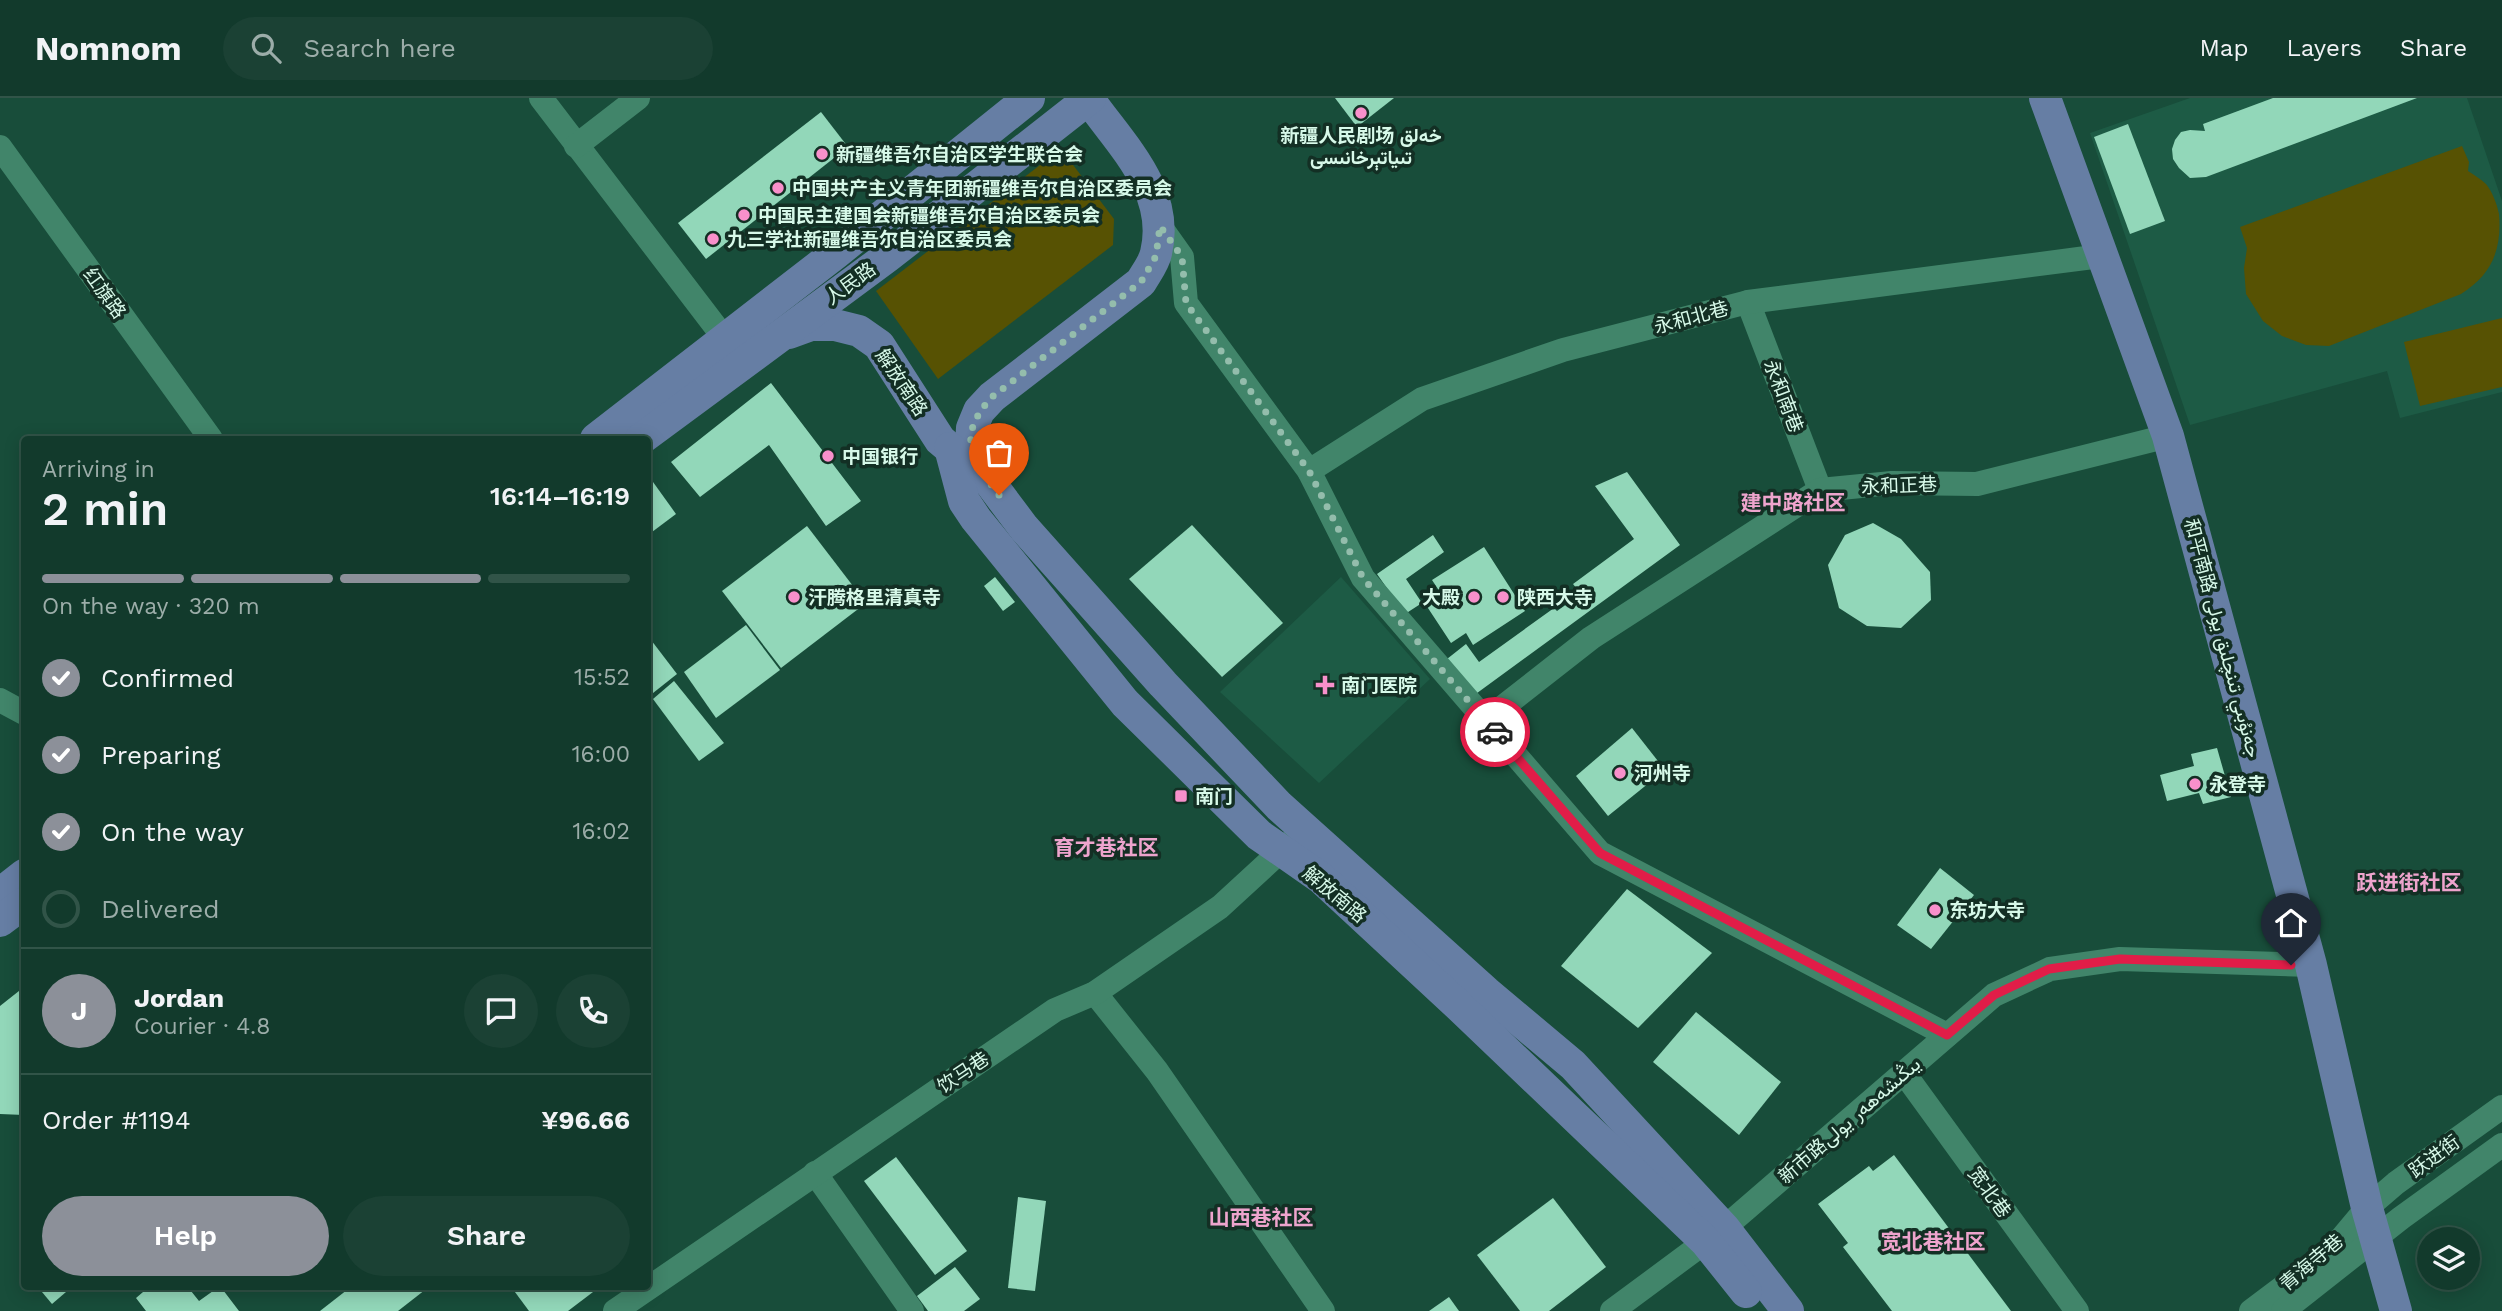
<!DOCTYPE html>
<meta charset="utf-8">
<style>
:root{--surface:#123a2c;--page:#1b4134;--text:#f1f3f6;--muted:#9cada9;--line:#315448;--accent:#8c9099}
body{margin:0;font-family:"Work Sans",Vazirmatn,"Noto Sans SC",sans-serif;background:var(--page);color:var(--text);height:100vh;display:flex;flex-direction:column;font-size:26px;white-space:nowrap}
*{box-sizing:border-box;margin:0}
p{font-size:23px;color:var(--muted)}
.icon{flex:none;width:38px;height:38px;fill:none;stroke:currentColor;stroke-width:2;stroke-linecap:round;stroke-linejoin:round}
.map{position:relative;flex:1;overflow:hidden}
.panel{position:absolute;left:21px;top:338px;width:630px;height:854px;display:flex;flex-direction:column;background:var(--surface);border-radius:7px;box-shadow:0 4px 18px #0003,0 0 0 2px var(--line)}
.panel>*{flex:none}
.buttons{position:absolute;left:2417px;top:1129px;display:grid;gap:14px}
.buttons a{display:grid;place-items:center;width:63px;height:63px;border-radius:50%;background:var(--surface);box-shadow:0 4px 18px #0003,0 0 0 2px var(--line);font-size:35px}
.pin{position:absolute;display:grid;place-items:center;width:60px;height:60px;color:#fff;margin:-72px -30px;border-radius:50% 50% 50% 0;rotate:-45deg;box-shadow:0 0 7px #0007}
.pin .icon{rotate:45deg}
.courier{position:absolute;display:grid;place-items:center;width:70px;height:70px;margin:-35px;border:5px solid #e11d48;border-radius:50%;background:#fff;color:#222;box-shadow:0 2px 9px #0007}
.headline em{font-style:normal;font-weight:600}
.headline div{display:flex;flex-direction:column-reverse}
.headline{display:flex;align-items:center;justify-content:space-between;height:119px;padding:0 21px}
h1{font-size:46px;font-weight:600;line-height:52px}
.bar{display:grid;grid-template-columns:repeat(4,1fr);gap:10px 7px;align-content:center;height:84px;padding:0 21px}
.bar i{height:9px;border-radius:5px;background:var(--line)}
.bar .selected{background:var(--accent)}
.bar p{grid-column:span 4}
.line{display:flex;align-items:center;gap:18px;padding:0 21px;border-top:2px solid var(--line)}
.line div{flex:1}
.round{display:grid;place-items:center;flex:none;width:74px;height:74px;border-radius:37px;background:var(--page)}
ol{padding:0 21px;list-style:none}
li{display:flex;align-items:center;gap:21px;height:77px}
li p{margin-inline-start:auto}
li .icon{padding:7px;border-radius:50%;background:var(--accent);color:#fff;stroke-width:4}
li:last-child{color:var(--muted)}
li i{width:38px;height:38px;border:4px solid var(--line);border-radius:50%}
.cta{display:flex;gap:14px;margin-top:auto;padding:14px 21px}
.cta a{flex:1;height:80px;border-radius:42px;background:var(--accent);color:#fff;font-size:28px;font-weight:600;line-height:80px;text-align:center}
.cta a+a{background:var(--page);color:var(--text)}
header{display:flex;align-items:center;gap:42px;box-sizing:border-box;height:98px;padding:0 35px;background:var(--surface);border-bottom:2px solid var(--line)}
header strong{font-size:33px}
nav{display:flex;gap:38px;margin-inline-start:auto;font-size:24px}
.search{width:490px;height:63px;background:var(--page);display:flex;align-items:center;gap:18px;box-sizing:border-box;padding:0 24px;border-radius:38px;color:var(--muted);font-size:26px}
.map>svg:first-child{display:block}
</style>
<header>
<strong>Nomnom</strong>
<div class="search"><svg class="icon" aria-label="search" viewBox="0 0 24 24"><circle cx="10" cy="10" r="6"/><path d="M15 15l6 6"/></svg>Search here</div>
<nav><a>Map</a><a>Layers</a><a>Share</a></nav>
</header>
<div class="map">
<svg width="2502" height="1213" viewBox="0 0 2502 1213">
<rect width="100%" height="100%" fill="#184d3a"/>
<!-- built -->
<g fill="#1d5b45">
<path d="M2190,0h277l35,103v191l-102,26 -13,-47 -197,54 -100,-292z"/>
<path d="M1341,479l89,102 -111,104 -99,-91z"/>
</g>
<!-- green -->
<g fill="#575203">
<path d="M2462,48l7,16 -1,9c6,4 13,8 18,13 6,7 11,20 13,30 3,37 -8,61 -38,80l-132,52 -23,-1 -24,-9 -19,-15 -17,-27 -2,-26 3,-20 -7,-21z"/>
<path d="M1061,51l53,70 -1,26 -175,134 -62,-88z"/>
<path d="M2502,220v69l-82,19 -16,-64z"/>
</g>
<!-- building -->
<g fill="#92d7b9">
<path d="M1335,0h59l-37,29z"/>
<path d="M2273,0h144l-211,79 -16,1 -11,-10 -6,-9 -1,-10 3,-9 6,-8 9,-2 15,1 -2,-7z"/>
<path d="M821,14l27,35 -142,112 -28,-36z"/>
<path d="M2128,26l37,97 -35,13 -36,-97z"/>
<path d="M771,285l90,118 -35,25 -57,-81 -69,52 -29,-35z"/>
<path d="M1627,374l53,73 -207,151 -26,-37 19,-15 13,18 75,-54 3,3 24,-17 -8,-10 61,-45 -39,-53z"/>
<path d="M653,384l23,32 -28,21v-49z"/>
<path d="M1873,425l28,16 29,33 1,28 -30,28 -34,-2 -28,-18 -11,-43 17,-30z"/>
<path d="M1192,427l91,98 -61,54 -93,-98z"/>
<path d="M807,428l59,77 -85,65 -59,-77z"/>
<path d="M1433,437l11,17 -38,27 16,24 -17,11 -28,-40z"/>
<path d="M1484,449l41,64 -52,34 -7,-12 -15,10 -27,-41 16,-10 -8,-12z"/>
<path d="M995,479l20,25 -12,9 -19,-25z"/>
<path d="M746,527l34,45 -64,48 -32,-46z"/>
<path d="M648,538l29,38 -29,23z"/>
<path d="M674,583l50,62 -25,18 -46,-62z"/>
<path d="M1632,630l33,42 -57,46 -32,-40z"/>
<path d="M2217,650l14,49 -28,7 -4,-11 -32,8 -7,-26 34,-9 -3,-12z"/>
<path d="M1940,770l34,27 -43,54 -34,-24z"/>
<path d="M1627,791l85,64 -74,75 -77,-62z"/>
<path d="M24,889v128l-24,-1v-108z"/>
<path d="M1696,914l85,70 -42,53 -86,-73z"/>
<path d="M1894,1057l117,156h-119l-49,-64 5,-4 -30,-39 51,-38 4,5z"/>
<path d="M896,1059l71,94 -32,24 -71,-94z"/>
<path d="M1018,1099l28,4 -11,90 -27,-3z"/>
<path d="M1553,1100l53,69 -57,44h-29l-43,-56z"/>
<path d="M955,1169l25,32 -16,12h-36l-11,-15z"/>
<path d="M37,1188h36l-21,18z"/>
<path d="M150,1188h37l12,15 21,-15 19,25h-93l-10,-13z"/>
<path d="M352,1188h78l-32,25h-78z"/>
<path d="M514,1188h75l4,6 -25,19h-39l-17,-23z"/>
<path d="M1449,1199l10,14h-30z"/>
</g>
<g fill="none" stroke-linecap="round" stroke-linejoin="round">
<!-- minor -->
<g stroke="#41856a" stroke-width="24">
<path d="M541,0l184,241"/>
<path d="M576,48l62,-48"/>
<path d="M0,49l211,292"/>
<path d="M1160,128l22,31 4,46 123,168 54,107 237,275 347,182"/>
<path d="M1748,204l72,188"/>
<path d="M1309,373l113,-72 141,-49 185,-48 353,-46"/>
<path d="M0,602l24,13"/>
<path d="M1485,623l106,-83 229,-148 72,-7 85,1 191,-48"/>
<path d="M1095,895l62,78 166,240"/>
<path d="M1904,975l173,238"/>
<path d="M815,1075l97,138"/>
<path d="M615,1213l440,-301 40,-17 125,-86 74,-68"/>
<path d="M1612,1213l112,-83 270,-233 56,-26 70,-10 191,6"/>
<path d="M2251,1213l80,-60 36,-43 29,-25 106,-76"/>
<path d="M2283,1213l118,-93 101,-73"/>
</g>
<!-- major -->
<g stroke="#667ea4" stroke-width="32">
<path d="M1088,0c33,47 83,93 68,155 -2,10 -10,20 -15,29l-149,115 -13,14 -7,17 -1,18 5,18 48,64 139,156 116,122 207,186 87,73 151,163 64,83"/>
<path d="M2045,0l123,338 143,529 56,243 29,103"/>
<path d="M789,235l22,-8h24l24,6 20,14 61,95 25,21"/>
<path d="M596,341l240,-186 193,-155"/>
<path d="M641,341l246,-182 203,-159"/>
<path d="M950,350l14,53 12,18 149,184 134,132 62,43 139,129 246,235 40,50"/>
<path d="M0,796l24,-19"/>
<path d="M0,823l24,-18"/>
</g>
</g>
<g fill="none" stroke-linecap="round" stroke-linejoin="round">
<!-- done -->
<path stroke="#94bdac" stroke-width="7" stroke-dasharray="0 12.6" d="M999,397c-28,-36 -43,-59 -7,-98l149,-115 15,-26 4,-30 22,31 4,46 123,168 54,107 132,154"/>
<!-- route -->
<path stroke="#e11d48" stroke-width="9" d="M1495,634l105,121 347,182 47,-40 55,-26 71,-10 171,6"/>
</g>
<!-- markers -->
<g fill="#f890cb" stroke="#132f24" stroke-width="2.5">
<circle cx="1361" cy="15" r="7"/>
<circle cx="822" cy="56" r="7"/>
<circle cx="778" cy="90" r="7"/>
<circle cx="744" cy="117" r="7"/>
<circle cx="713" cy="141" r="7"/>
<circle cx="828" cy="358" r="7"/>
<circle cx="794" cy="499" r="7"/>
<circle cx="1474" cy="499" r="7"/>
<circle cx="1503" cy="499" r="7"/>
<path d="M1321.5 576.5h7v7h7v7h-7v7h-7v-7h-7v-7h7z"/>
<circle cx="1620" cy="675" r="7"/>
<circle cx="2195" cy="686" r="7"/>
<rect x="1174" y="691" width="14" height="14" rx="3.5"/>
<circle cx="1935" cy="812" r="7"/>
</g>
<g text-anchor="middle" stroke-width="7" stroke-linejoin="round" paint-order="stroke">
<!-- poi labels -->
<g font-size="19" font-weight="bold" fill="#d7f9e9" stroke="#132f24" text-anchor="start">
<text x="1361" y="44" text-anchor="middle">新疆人民剧场 خەلق<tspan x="1361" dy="22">تىياتېرخانىسى</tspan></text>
<text x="836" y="63">新疆维吾尔自治区学生联合会</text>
<text x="792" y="97">中国共产主义青年团新疆维吾尔自治区委员会</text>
<text x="758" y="124">中国民主建国会新疆维吾尔自治区委员会</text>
<text x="727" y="148">九三学社新疆维吾尔自治区委员会</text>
<text x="842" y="365">中国银行</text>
<text x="808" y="506">汗腾格里清真寺</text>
<text x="1460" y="506" text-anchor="end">大殿</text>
<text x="1517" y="506">陕西大寺</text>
<text x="1341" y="594">南门医院</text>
<text x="1634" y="682">河州寺</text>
<text x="2209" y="693">永登寺</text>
<text x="1195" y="705">南门</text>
<text x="1949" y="819">东坊大寺</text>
</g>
<!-- street labels -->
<g font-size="19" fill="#d7f9e9" stroke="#132f24">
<text transform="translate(850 185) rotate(-36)" y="7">人民路</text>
<text transform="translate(105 195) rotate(54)" y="7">红旗路</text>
<text transform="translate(1691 219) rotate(-15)" y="7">永和北巷</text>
<text transform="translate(902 284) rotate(56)" y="7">解放南路</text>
<text transform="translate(1784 298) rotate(69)" y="7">永和南巷</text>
<text transform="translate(1899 387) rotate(-2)" y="7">永和正巷</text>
<text transform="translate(2223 540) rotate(75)" y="7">和平南路 جەنۇبىي تىنچلىق يولى</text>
<text transform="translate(1335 796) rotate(40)" y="7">解放南路</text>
<text transform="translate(963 974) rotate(-34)" y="7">饮马巷</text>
<text transform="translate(1849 1022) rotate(-41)" y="7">新市路يىڭىشەھەر يولى</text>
<text transform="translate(2434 1058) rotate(-36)" y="7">跃进街</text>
<text transform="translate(1990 1094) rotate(54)" y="7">宽北巷</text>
<text transform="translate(2311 1164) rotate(-40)" y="7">青海寺巷</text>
</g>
<!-- neighbourhood labels -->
<g font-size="21" font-weight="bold" fill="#eea4cd" stroke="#132f24">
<text x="1793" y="412">建中路社区</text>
<text x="1106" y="757">育才巷社区</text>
<text x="2409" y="792">跃进街社区</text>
<text x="1261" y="1127">山西巷社区</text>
<text x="1933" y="1151">宽北巷社区</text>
</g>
</g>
</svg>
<div class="buttons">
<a><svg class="icon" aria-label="layers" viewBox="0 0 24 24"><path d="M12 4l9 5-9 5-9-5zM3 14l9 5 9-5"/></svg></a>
</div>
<div class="pin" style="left:999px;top:397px;background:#ea580c"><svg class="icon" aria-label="bag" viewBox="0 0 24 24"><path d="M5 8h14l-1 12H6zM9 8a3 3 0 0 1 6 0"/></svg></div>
<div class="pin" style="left:2291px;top:867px;background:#1f2937"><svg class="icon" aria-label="home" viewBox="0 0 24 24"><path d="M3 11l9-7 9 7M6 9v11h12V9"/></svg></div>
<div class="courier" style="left:1495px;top:634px"><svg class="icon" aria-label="car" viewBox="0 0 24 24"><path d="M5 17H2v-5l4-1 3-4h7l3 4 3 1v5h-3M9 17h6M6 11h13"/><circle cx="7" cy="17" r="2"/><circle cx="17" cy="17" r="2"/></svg></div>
<section class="panel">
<div class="headline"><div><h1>2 min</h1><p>Arriving in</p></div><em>16:14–16:19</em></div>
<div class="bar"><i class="selected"></i><i class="selected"></i><i class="selected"></i><i></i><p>On the way · 320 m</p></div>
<ol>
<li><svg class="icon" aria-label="check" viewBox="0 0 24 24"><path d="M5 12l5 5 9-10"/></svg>Confirmed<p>15:52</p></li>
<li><svg class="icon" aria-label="check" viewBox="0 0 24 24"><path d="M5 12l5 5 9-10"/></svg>Preparing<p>16:00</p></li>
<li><svg class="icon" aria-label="check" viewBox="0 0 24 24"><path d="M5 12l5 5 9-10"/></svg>On the way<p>16:02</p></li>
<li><i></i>Delivered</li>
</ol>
<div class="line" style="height:126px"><b class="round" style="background:var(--accent);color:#fff">J</b><div><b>Jordan</b><p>Courier · 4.8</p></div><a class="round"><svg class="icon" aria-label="chat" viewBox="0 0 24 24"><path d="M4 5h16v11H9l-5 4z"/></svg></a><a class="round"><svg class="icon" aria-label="phone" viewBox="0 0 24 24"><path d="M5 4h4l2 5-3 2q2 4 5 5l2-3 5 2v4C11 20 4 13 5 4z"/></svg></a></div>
<div class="line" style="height:91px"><div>Order #1194</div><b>¥96.66</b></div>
<div class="cta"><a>Help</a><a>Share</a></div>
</section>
</div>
